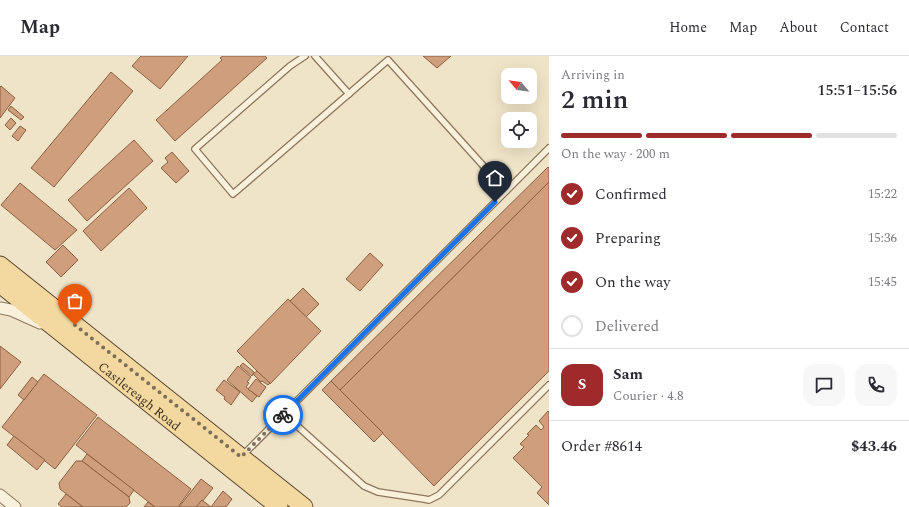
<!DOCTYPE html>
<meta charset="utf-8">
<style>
:root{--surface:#fff;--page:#f7f7f7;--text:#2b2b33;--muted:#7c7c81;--line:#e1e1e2;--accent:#9e2a2b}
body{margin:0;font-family:Spectral,serif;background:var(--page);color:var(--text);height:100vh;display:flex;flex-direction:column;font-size:15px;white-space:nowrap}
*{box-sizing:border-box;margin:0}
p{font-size:13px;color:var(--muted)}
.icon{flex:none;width:22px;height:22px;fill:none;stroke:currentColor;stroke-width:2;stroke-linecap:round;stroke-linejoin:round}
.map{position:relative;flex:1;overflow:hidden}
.panel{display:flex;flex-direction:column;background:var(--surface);width:360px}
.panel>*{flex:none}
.needle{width:26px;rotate:299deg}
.buttons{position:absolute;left:501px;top:12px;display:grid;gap:8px}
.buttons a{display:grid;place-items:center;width:36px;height:36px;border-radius:8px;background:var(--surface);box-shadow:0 4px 16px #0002;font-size:20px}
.pin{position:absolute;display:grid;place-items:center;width:34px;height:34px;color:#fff;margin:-41px -17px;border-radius:50% 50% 50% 0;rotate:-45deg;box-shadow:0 0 4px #0007}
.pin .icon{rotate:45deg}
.courier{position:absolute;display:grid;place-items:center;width:40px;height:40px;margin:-20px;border:3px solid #1a73e8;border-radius:50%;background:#fff;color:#222;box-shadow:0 1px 5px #0007}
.headline em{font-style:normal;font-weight:600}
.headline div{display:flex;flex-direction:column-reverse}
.headline{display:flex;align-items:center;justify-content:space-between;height:68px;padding:0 12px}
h1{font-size:26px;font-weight:600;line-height:30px}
.bar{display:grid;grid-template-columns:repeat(4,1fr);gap:6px 4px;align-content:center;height:48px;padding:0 12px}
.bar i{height:5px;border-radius:3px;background:var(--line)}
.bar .current{background:var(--accent)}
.bar p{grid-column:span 4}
.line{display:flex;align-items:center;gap:10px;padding:0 12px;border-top:1px solid var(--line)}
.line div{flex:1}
.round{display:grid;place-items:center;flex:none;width:42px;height:42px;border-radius:12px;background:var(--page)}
ol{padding:0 12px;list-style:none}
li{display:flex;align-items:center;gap:12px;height:44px}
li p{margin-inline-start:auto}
li .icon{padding:4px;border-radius:50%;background:var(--accent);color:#fff;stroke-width:4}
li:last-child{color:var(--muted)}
li i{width:22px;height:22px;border:2px solid var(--line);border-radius:50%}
header{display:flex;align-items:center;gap:24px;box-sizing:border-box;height:56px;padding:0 20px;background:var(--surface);border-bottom:1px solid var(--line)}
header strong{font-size:19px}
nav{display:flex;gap:22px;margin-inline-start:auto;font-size:14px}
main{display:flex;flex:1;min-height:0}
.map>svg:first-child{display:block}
</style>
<header>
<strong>Map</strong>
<nav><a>Home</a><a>Map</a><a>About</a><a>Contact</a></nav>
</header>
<main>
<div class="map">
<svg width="549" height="451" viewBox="0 0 549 451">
<rect width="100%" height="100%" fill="#f0e4c8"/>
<!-- building -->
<g fill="#cf9f7d" stroke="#8d5f41">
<path d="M141,0h47l-28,33 -28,-23z"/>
<path d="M223,0h42l2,2 -92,83 -19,-21 66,-60 -2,-2z"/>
<path d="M423,0h28l-14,12z"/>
<path d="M111,16l22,19 -79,96 -23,-19z"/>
<path d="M1,30l14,12 -15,20v-31z"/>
<path d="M11,50l13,11 -3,3 -13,-10z"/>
<path d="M11,62l5,5 -6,7 -5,-5z"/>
<path d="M20,70l6,4 -8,11 -6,-5z"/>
<path d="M134,84l19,21 -66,60 -19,-21z"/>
<path d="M172,96l17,19 -13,12 -15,-15 7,-6 -3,-4z"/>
<path d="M548,111l1,1v14l-209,208 -9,-9z"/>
<path d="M549,126v189l-115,115 -94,-96z"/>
<path d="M20,127l57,47 -22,20 -54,-45z"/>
<path d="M129,132l18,20 -46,43 -18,-20z"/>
<path d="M63,189l15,15 -17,17 -15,-15z"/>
<path d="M370,197l13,12 -23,26 -14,-12z"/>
<path d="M303,232l16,16 -13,13 -16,-16z"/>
<path d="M288,243l33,32 -51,53 -33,-33z"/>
<path d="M0,290l21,16 -21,27z"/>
<path d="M243,307l11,9 -2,4 -12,-10z"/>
<path d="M238,310l13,11 -4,5 2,1 -3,4 11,9 -5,6 -25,-22z"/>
<path d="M257,315l13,12 -2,2 -6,-4 -1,1 -8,-8z"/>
<path d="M44,318l53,41 -42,54 -53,-42z"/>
<path d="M32,321l6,5 -14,18 -6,-5z"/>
<path d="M256,323l10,8 -7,10 -11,-8z"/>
<path d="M224,324l16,12 -9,13 -7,-6 1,-2 -9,-7z"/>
<path d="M331,325l52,52 -9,9 -52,-52z"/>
<path d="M548,355l1,1v93l-12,-12 5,-6 -29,-29 11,-11 -4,-3 9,-9 -2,-1 9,-9 5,5 3,-3 -5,-6z"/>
<path d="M98,361l93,72 -13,18h-23l-79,-62z"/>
<path d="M14,380l31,24 -8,10 -30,-25z"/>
<path d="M87,398l47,36 -5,7 -47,-36z"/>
<path d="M76,405h6l47,36 1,6 -4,4h-43l-23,-18 -1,-6z"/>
<path d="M201,423l12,9 -15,19h-19z"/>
<path d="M223,435l9,8 -6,8h-30l6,-7 9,7z"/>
<path d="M66,438l17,13h-21l-4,-3z"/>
<path d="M148,446l7,5h-11z"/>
</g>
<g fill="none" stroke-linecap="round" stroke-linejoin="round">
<defs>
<g id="service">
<path d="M305,0l-15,10 -95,83 38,45 155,-134 118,131"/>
<path d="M315,0l34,38"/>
<path d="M284,358l80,72 14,6 46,7 5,1 10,-5 110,-110"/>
<path d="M242,400l307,-308"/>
</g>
<g id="minor">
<path d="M0,252l11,2 29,13"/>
<path d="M0,439l15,12"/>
</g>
<g id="primary">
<path d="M0,209l304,242"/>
<path id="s1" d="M0,228l279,223"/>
</g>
</defs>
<!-- service casing -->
<use href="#service" stroke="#8d765c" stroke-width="8"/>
<!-- minor casing -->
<use href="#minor" stroke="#8d765c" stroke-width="13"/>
<!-- primary casing -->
<use href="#primary" stroke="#5b4430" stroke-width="19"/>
<!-- service -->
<use href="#service" stroke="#faf1dc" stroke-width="5.5"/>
<!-- minor -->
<use href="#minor" stroke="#faf1dc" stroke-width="11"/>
<!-- primary -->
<use href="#primary" stroke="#f3d9a0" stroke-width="17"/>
</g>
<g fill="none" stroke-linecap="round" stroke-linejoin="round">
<!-- done -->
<path stroke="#7c6e5b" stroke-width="4" stroke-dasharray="0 7.2" d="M75,269l166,132 42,-42"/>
<!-- route -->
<path stroke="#1a73e8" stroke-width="5" d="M283,359l212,-213"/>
</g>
<g text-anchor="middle" stroke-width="3" stroke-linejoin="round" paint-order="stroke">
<!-- street labels -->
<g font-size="13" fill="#3d2e20" stroke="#f7eed8">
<text dy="5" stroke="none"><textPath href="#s1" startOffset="179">Castlereagh Road</textPath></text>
</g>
</g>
</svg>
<div class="buttons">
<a><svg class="needle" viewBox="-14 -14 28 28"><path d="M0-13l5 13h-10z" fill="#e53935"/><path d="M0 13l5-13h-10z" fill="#7c7c81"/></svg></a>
<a><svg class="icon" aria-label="locate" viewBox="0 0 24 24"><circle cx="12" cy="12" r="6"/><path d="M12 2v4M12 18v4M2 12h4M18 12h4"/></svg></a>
</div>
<div class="pin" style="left:75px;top:269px;background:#ea580c"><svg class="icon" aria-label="bag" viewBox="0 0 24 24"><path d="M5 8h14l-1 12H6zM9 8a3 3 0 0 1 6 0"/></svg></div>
<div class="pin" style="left:495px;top:146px;background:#1f2937"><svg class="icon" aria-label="home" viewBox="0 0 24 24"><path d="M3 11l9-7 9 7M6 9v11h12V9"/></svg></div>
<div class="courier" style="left:283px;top:359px"><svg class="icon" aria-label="bike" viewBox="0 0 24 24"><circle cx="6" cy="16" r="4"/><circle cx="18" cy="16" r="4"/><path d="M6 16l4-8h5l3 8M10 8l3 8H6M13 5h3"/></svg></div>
</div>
<section class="panel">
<div class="headline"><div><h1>2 min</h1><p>Arriving in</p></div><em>15:51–15:56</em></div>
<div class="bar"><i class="current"></i><i class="current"></i><i class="current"></i><i></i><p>On the way · 200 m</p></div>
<ol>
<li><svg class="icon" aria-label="check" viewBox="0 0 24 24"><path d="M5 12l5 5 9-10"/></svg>Confirmed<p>15:22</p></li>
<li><svg class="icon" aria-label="check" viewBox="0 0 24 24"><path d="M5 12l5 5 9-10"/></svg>Preparing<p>15:36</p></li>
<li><svg class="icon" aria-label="check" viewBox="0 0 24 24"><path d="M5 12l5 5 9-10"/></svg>On the way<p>15:45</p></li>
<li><i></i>Delivered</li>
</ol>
<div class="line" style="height:72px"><b class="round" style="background:var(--accent);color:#fff">S</b><div><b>Sam</b><p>Courier · 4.8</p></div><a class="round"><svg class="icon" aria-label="chat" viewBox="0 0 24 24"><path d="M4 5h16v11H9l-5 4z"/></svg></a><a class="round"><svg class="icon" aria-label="phone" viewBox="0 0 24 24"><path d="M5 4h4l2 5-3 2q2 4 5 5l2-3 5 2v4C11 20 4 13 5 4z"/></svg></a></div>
<div class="line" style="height:52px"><div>Order #8614</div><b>$43.46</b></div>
</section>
</main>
